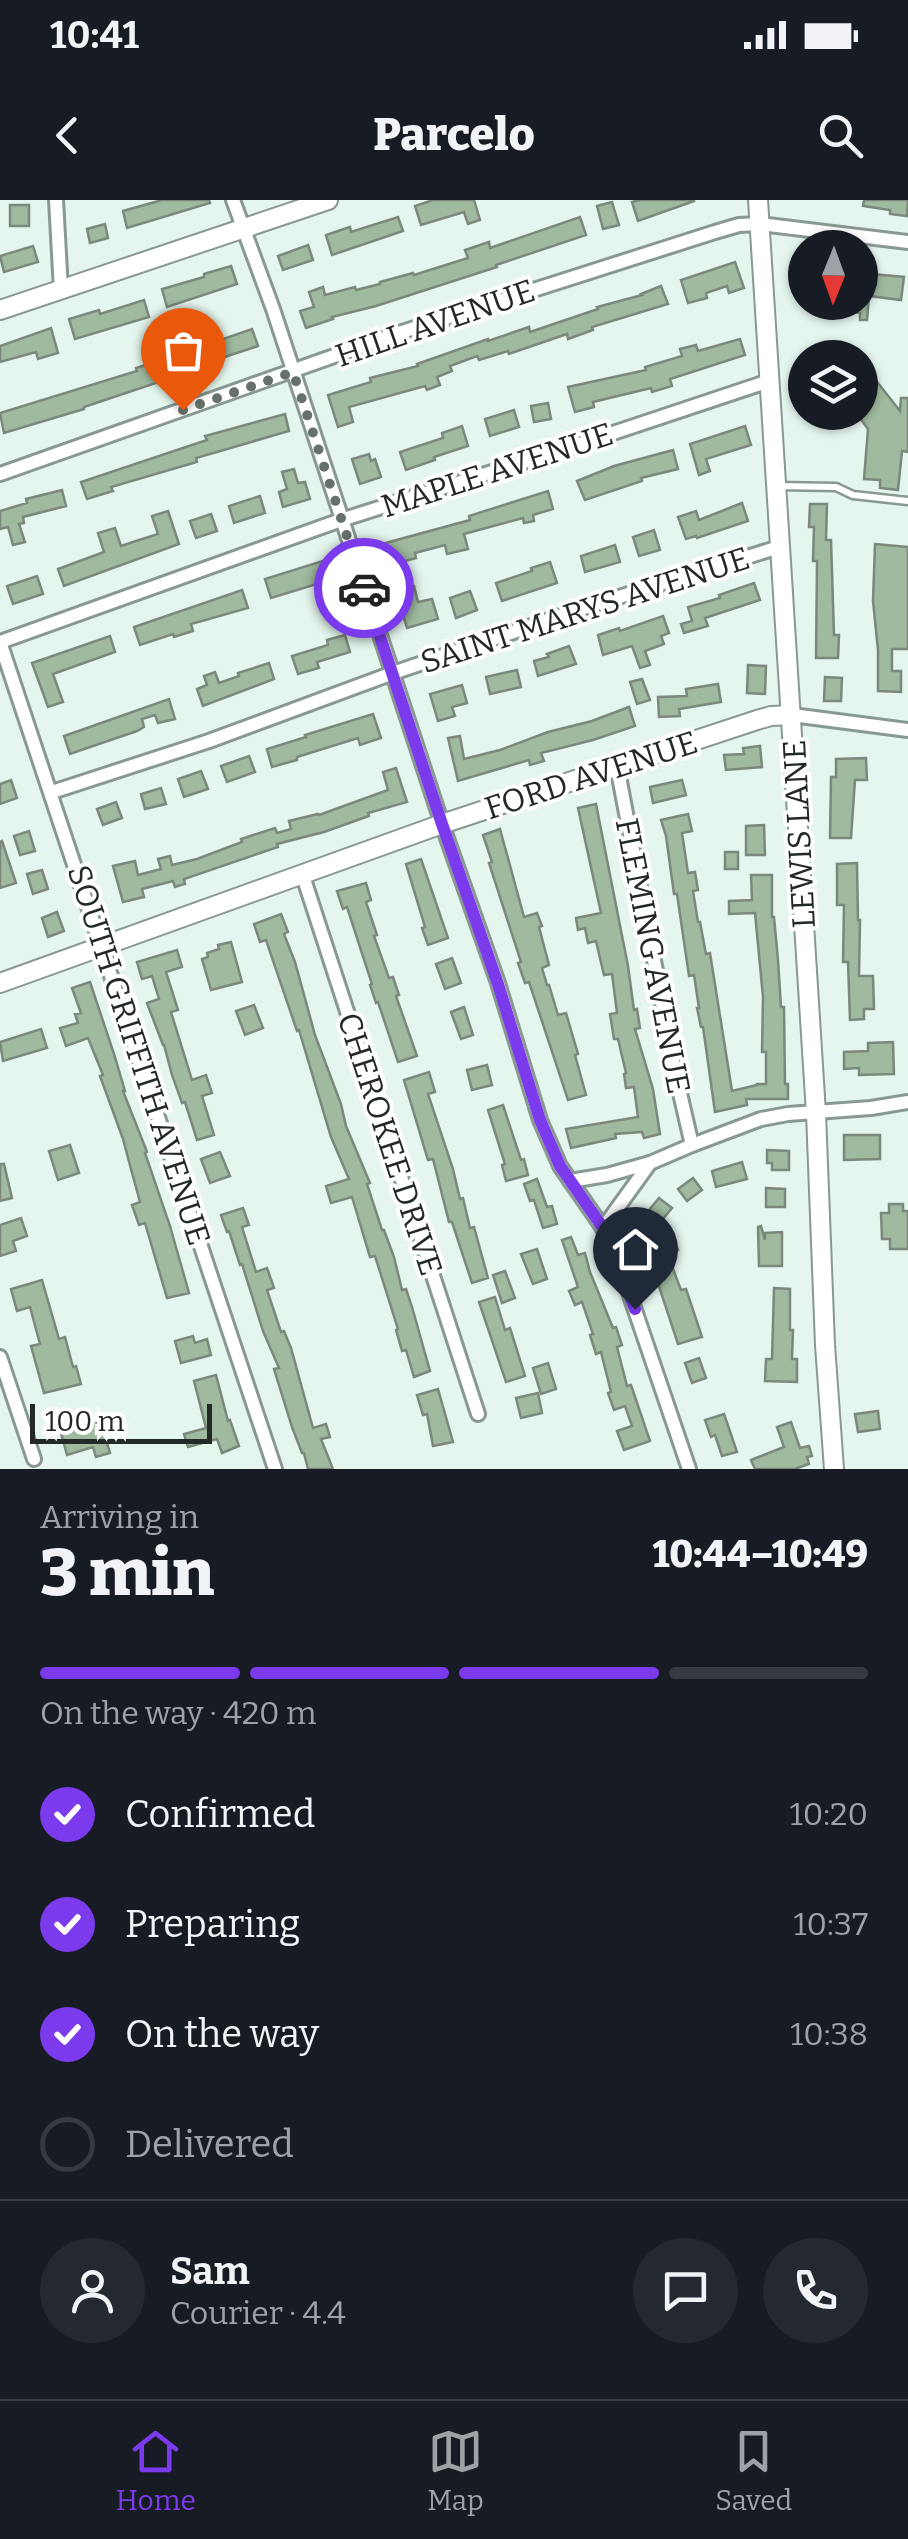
<!DOCTYPE html>
<meta charset="utf-8">
<style>
:root{--surface:#171b24;--page:#242831;--text:#f1f3f6;--muted:#9ea1a6;--line:#363941;--accent:#7c3aed}
body{margin:0;font-family:Bitter,serif;background:var(--page);color:var(--text);height:100vh;display:flex;flex-direction:column;font-size:38px;white-space:nowrap}
*{box-sizing:border-box;margin:0}
p{font-size:32px;color:var(--muted)}
.icon{flex:none;width:55px;height:55px;fill:none;stroke:currentColor;stroke-width:2;stroke-linecap:round;stroke-linejoin:round}
.map{position:relative;height:1269px;overflow:hidden}
.side{display:flex;flex-direction:column;background:var(--surface);flex:1}
.side>*{flex:none}
.needle{width:65px;rotate:181deg}
.tools{position:absolute;left:788px;top:30px;display:grid;gap:20px}
.tools a{display:grid;place-items:center;width:90px;height:90px;border-radius:50%;background:var(--surface);box-shadow:0 2px 8px #0004;font-size:50px}
.scale{position:absolute;left:30px;bottom:25px;width:182px;box-sizing:border-box;padding-left:10px;border:5px solid #222926;border-top:0;font-size:28px;line-height:35px;white-space:nowrap;color:#222926;-webkit-text-stroke:8px #fff;paint-order:stroke}
.pin{position:absolute;display:grid;place-items:center;width:85px;height:85px;color:#fff;margin:-102px -42px;border-radius:50% 50% 50% 0;rotate:-45deg;box-shadow:0 0 10px #0007}
.pin .icon{rotate:45deg}
.courier{position:absolute;display:grid;place-items:center;width:100px;height:100px;margin:-50px;border:8px solid #7c3aed;border-radius:50%;background:#fff;color:#222;box-shadow:0 2px 12px #0007}
.overview em{font-style:normal;font-weight:800}
.overview div{display:flex;flex-direction:column-reverse}
.overview{display:flex;align-items:center;justify-content:space-between;height:170px;padding:0 40px}
h1{font-size:65px;font-weight:800;line-height:75px}
.bar{display:grid;grid-template-columns:repeat(4,1fr);gap:15px 10px;align-content:center;height:120px;padding:0 40px}
.bar i{height:12px;border-radius:8px;background:var(--line)}
.bar .on{background:var(--accent)}
.bar p{grid-column:span 4}
.line{display:flex;align-items:center;gap:25px;padding:0 40px;border-top:2px solid var(--line)}
.line div{flex:1}
.round{display:grid;place-items:center;flex:none;width:105px;height:105px;border-radius:52px;background:var(--page)}
ol{padding:0 40px;list-style:none}
li{display:flex;align-items:center;gap:30px;height:110px}
li p{margin-inline-start:auto}
li .icon{padding:10px;border-radius:50%;background:var(--accent);color:#fff;stroke-width:4}
li:last-child{color:var(--muted)}
li i{width:55px;height:55px;border:5px solid var(--line);border-radius:50%}
.status{display:flex;justify-content:space-between;align-items:center;height:70px;padding:0 50px;background:var(--surface);direction:ltr}
.status svg{height:28px;fill:currentColor}
header{display:flex;justify-content:space-between;align-items:center;height:130px;padding:0 40px;background:var(--surface);font-size:45px;font-weight:800}
.tab-bar{display:flex;justify-content:space-around;align-items:center;height:140px;border-top:2px solid var(--line);background:var(--surface);font-size:28px;color:var(--muted)}
.tab-bar a{display:grid;justify-items:center;gap:5px}
.tab-bar .on{color:var(--accent)}
.map>svg:first-child{display:block}
</style>
<div class="status"><b>10:41</b><svg viewBox="0 0 49 12"><path d="M0 12V9h3v3zM5 12V6h3v6zM10 12V3h3v9zM15 12V0h3v12zM26 1h20v11H26zM47 4h2v5h-2z"/></svg></div>
<header><svg class="icon" aria-label="back" viewBox="0 0 24 24"><path d="M15 5l-7 7 7 7"/></svg>Parcelo<svg class="icon" aria-label="search" viewBox="0 0 24 24"><circle cx="10" cy="10" r="6"/><path d="M15 15l6 6"/></svg></header>
<div class="map">
<svg width="908" height="1269" viewBox="0 0 908 1269">
<rect width="100%" height="100%" fill="#e4f6ee"/>
<!-- building -->
<g fill="#9fba9e" stroke="#7c887c" stroke-width="2.5">
<path d="M162,0h47l1,3 -83,25 -4,-17z"/>
<path d="M433,0h41l6,20 -12,4 -4,-12 -43,13 -6,-19z"/>
<path d="M640,0h54v1l-56,20 -6,-19z"/>
<path d="M864,0h44l-1,16 -17,-2v-4l-27,-4z"/>
<path d="M612,2l7,23 -16,4 -6,-23z"/>
<rect x="10" y="5" width="19" height="21"/>
<path d="M398,17l5,14 -71,24 -6,-20 24,-8 1,5z"/>
<path d="M580,17l6,18 -90,30 1,2 -121,39 -44,11 1,2 -27,9 -6,-17 14,-4 -5,-15 14,-5 2,8 30,-8 1,3 24,-6v-2l33,-9 1,2 54,-17 -3,-8 24,-8 1,6z"/>
<path d="M105,24l3,14 -18,5 -3,-14z"/>
<path d="M308,45l5,15 -30,10 -5,-14z"/>
<path d="M33,46l5,16 -34,10 -4,-16z"/>
<path d="M735,62l9,26 -15,5 -2,-7 -21,7 1,5 -19,5 -7,-23z"/>
<path d="M231,66l6,18 -70,23 -5,-18 42,-12v-3z"/>
<path d="M860,73l44,4 -3,23 -32,-4 -2,24h-7v-7l-7,-1 1,-10h6z"/>
<path d="M661,86l7,18 -76,23 1,3 -25,9 -1,-5 -58,20 -1,-3 -29,9 -2,-4 -27,10 2,5 -15,6 3,8 -13,5 -2,-4 -76,21 4,15 -15,5 -10,-32 43,-13 -1,-4 48,-12 -1,-2 71,-25v2l41,-14 1,5 68,-23 -1,-2 45,-12 -1,-1z"/>
<path d="M144,100l5,17 -74,22 -6,-20 30,-9 1,4z"/>
<path d="M51,128l7,25 -20,6 -2,-7 -36,10v-16z"/>
<path d="M252,129l6,17 -85,28 1,3 -90,30v2l-80,24 -4,-20 137,-42 -1,-3 43,-14 -1,-3 33,-11 1,3z"/>
<path d="M740,139l5,16 -75,24 2,7 -20,6 -1,-4 -58,14 1,5 -19,5 -7,-25 78,-17 -1,-3 37,-11 -2,-7 16,-4 2,6z"/>
<path d="M867,169l33,42 1,-13h7v54l-6,-1 -4,39 -18,-2v-8l-16,-1 4,-50 -8,-11v-43z"/>
<path d="M548,203l3,16 -17,3 -3,-16z"/>
<path d="M514,210l5,17 -29,9 -5,-17z"/>
<path d="M285,214l4,17 -93,27 1,4 -86,25 2,4 -26,8 -6,-17 126,-42 -2,-4z"/>
<path d="M462,226l6,20 -34,11 1,3 -29,10 -6,-18 43,-14 -1,-5z"/>
<path d="M745,226l6,19 -45,14 4,12 -11,4 -9,-31z"/>
<path d="M673,250l5,19 -37,9 1,3 -57,19 -8,-19 37,-15z"/>
<path d="M369,254l2,7 4,-2 6,18 -21,7 -8,-25z"/>
<path d="M294,269l4,14 7,-1 5,17 -27,8 -4,-15 8,-3 -5,-17z"/>
<path d="M62,290l4,16 -43,11 1,6 -5,1 6,18 -12,3 -5,-18 -8,2v-18l27,-8 -1,-4z"/>
<path d="M548,291l5,18 -20,6 1,6 -10,2 -1,-5 -59,16 4,15 -21,5 -2,-9 -30,8 1,5 -11,3 2,5 -18,5 -7,-27 88,-24 -1,-4z"/>
<path d="M260,296l5,17 -31,10 -5,-17z"/>
<path d="M742,303l6,18 -51,17 -1,-2 -10,3 -8,-22 18,-6 3,9z"/>
<path d="M810,304h17l-1,36h5l3,95h5l-1,23h-22l1,-97h-4l1,-34h-5z"/>
<path d="M168,311l11,33 -115,42 -6,-17 46,-17 -6,-19 17,-5 6,18 15,-5 22,-7 -6,-18z"/>
<path d="M211,314l6,17 -21,7 -6,-17z"/>
<path d="M654,330l6,20 -21,6 -6,-19z"/>
<path d="M875,344l33,3v102h-16v22h9v21l-23,-1v-41l-5,-49z"/>
<path d="M615,345l5,17 -35,10 -4,-16z"/>
<path d="M329,359l12,41 -14,4 -7,-21 -49,15 -6,-19z"/>
<path d="M550,362l7,21 -55,18 -6,-18 36,-12 -1,-3z"/>
<path d="M37,376l6,18 -30,10 -6,-18z"/>
<path d="M754,383l6,17 -55,18 3,8 -24,7 -3,-9 11,-3 -4,-14 32,-9 -1,-3z"/>
<path d="M414,386l4,16 14,-3 6,20 -31,9 -11,-37z"/>
<path d="M242,390l6,18 -57,16 2,7 -19,6 -1,-3 -33,11 -6,-18z"/>
<path d="M470,391l7,19 -21,8 -6,-20z"/>
<path d="M663,416l6,17 -8,3 3,8 -19,7 5,14 -10,3 -8,-22 -29,9 -5,-20 21,-7 1,3z"/>
<path d="M345,435l5,17 -33,10 2,6 -21,6 -6,-18 36,-11 -1,-5z"/>
<path d="M110,436l5,16 -62,22 10,28 -15,5 -16,-44z"/>
<path d="M569,446l7,18 -38,12 -4,-15 15,-4 -2,-3z"/>
<path d="M269,463l5,16 -71,27 -6,-17 10,-4 -3,-9 11,-4 4,11 20,-7 -1,-3z"/>
<path d="M748,465l18,1 -1,28 -18,-1z"/>
<path d="M517,470l4,17 -31,7 -4,-17z"/>
<path d="M825,477l17,1 -1,23h-17z"/>
<path d="M642,479l8,21 -13,4 -7,-22z"/>
<path d="M718,484l3,18 -42,7 1,7 -21,1 -1,-20 29,-1 -1,-7z"/>
<path d="M462,485l5,18 -15,4 3,9 -17,5 -8,-27z"/>
<path d="M169,499l6,20 -17,4 -3,-8 -13,4 2,8 -7,4 -67,23 -6,-18z"/>
<path d="M629,507l6,19 -42,14 -52,13 3,8 -14,4 -1,-5 -71,21 -10,-43 12,-2 4,23 36,-9 48,-18 44,-11z"/>
<path d="M373,514l8,24 -21,7 -2,-7 -61,19v3l-25,7 -5,-18 39,-12 -1,-2z"/>
<path d="M760,546l2,21 -36,3 -2,-15 20,-1 -1,-6z"/>
<path d="M249,556l6,16 -28,10 -6,-16z"/>
<path d="M866,558l1,22h-12l-4,58h-21l1,-61h5v-18z"/>
<path d="M396,568l11,34 -39,11 1,3 -45,16 -47,12 1,3 -94,32 1,5 -10,3 -2,-6 -31,8 2,8 -21,5 -10,-36 22,-5 3,14 23,-6 -3,-10 12,-3 2,9 25,-6 45,-17 -1,-3 34,-11 2,5 14,-4 -2,-8 29,-7 1,1 69,-25 -5,-18z"/>
<path d="M201,571l7,18 -24,8 -6,-18z"/>
<path d="M11,580l6,18 -17,6v-20z"/>
<path d="M682,580l4,15 -33,8 -3,-16z"/>
<path d="M161,588l5,16 -21,5 -4,-15z"/>
<path d="M116,602l6,16 -19,7 -6,-16z"/>
<path d="M596,604l32,162 6,44 3,-1 3,19 -5,1 18,60 7,45 -16,4 -2,-6 -27,2 1,4 -45,10 -5,-19 72,-12 -4,-30 -8,1 -2,-14 2,-1 -8,-34h-4l-4,-25 7,-1 -5,-39 -8,1 -8,-34 -8,2 -3,-15 -7,2 -2,-12 25,-5 -23,-105z"/>
<path d="M688,614l4,17 -10,2 6,40 7,-1 3,18 -5,1 5,31h2l6,32 4,-1 22,138 25,-6v-1h9v-32h-4l1,-55 -8,-84 -26,1v-13l23,-1 -1,-25h21v42h2l4,43 3,47h3l1,77h3v15h-42l1,6 -32,7 -12,-85h-2l-4,-19h2l-5,-33 -5,1 -12,-82h-3l-8,-58 -5,-16z"/>
<path d="M764,625l1,30h-19v-29z"/>
<path d="M500,629l24,88 13,-4 5,13 -3,1 10,38 -7,3 5,17h2l9,30 8,-2 12,41 -3,1 11,40 -18,5 -39,-118 -4,1 -7,-20 3,-1 -32,-99 3,-1 -9,-27z"/>
<path d="M29,631l6,20 -15,4 -6,-19z"/>
<path d="M2,641l14,42 -16,5v-46z"/>
<rect x="725" y="652" width="13" height="17"/>
<path d="M421,659l27,79 -20,7 -6,-17 3,-1 -19,-63z"/>
<path d="M857,663l1,57h2l-1,56h14l1,33h-10v10l-14,1 -2,-58h-5l1,-57h-7v-41z"/>
<path d="M42,670l6,19 -15,5 -6,-20z"/>
<path d="M366,683l5,17 -5,2 11,33 -3,1 15,42 4,-1 6,18 -3,1 21,60 -19,6 -20,-60 -2,1 -6,-18 2,-1 -25,-77 -4,2 -6,-18z"/>
<path d="M57,712l7,19 -16,6 -6,-19z"/>
<path d="M281,714l7,18 -4,2 11,28 20,73 26,69 5,22 24,57 -3,1 15,46h2l10,27 8,33 4,-1 6,18 18,64 -16,6 -8,-27 -4,1 -6,-21 2,-1 -23,-73 -5,1 -18,-60 -21,6 -5,-17 23,-7 -18,-42 -32,-107 -2,1 -31,-91 -6,2 -6,-18z"/>
<path d="M231,742l11,40 -31,8 -9,-31 6,-2 -1,-4 12,-4 -1,-4z"/>
<path d="M177,750l5,17 -16,5 12,38 -7,2 21,68 14,-5 6,18 -10,3 12,39 -17,5 -12,-38 -3,1 -10,-28 -8,-30h-1l-16,-42 12,-4 -7,-23 -10,3 -5,-17z"/>
<path d="M452,758l9,25 -16,6 -9,-25z"/>
<path d="M90,782l24,72 11,37h-2l24,61 -2,1 25,73 19,67 -22,5 -22,-75 -6,2 -7,-20 8,-3 -9,-33 -8,-30 -23,-63 3,-1 -15,-37 -22,8 -6,-18 18,-5 -3,-9 6,-1 -9,-25z"/>
<path d="M254,805l9,23 -18,7 -9,-24z"/>
<path d="M464,807l9,28 -12,4 -10,-27z"/>
<path d="M41,829l6,19 -44,13 -3,-19z"/>
<path d="M893,842l1,32 -35,1v-7l-15,1v-17l24,-1v-8z"/>
<path d="M487,865l5,20 -20,5 -5,-20z"/>
<path d="M429,872l6,20 -7,2 25,75 7,30 3,-1 7,30 4,-1 14,51 -16,5 -20,-61h-3l-16,-63 -5,1 -24,-80z"/>
<path d="M503,905l18,55 3,-1 4,16 -22,6 -4,-16 3,-1 -17,-54z"/>
<path d="M844,935h36v24l-36,1z"/>
<path d="M70,945l9,28 -21,7 -9,-29z"/>
<path d="M767,950l22,1v19h-17v-7h-5z"/>
<path d="M220,952l10,24 -20,7 -9,-24z"/>
<path d="M742,962l5,17 -31,8 -4,-16z"/>
<path d="M0,964h4l8,34 -12,3z"/>
<path d="M693,978l9,12 -15,11 -9,-12z"/>
<path d="M537,979l10,28 5,-1 5,18 -14,4 -9,-28 -4,1 -6,-17z"/>
<path d="M766,988l19,1v18h-19z"/>
<path d="M659,998l13,10 -19,23 -13,-10z"/>
<path d="M889,1004h14v7h5v38h-18v-10h-8l-1,-26h8z"/>
<path d="M243,1008l6,17 -7,2 14,45 11,-4 7,20 -7,2 14,42 3,-1 7,17 22,80 13,-4 4,13 -9,2 12,30h-25l-4,-16h-2l-10,-26 -18,-58 5,-1 -16,-37 -21,-67 -2,1 -11,-34 -2,1 -6,-17z"/>
<path d="M21,1018l6,18 -14,5 3,10 -16,5v-31z"/>
<path d="M761,1026l4,14v-7l17,-1v34h-23l-1,-39z"/>
<path d="M671,1031l7,19 -11,3 14,37 5,-1 16,48 -24,7 -34,-103z"/>
<path d="M571,1037l7,18 7,-2 5,19 23,56 3,-1 6,18 -5,2 10,39 4,-1 19,56 -26,9 -7,-19 15,-5 -7,-20 -11,4 -6,-17 3,-1 -10,-40 -5,2 -6,-19 3,-1 -11,-32 -7,3 -6,-14 9,-4 -16,-47z"/>
<path d="M537,1049l10,30 -14,5 -12,-30z"/>
<path d="M505,1071l10,27 -13,5 -9,-28z"/>
<path d="M42,1080l17,59 6,-2 8,30 3,-1 5,18 -37,9 -13,-47 9,-2 -10,-37 -13,4 -6,-22z"/>
<path d="M774,1088l16,1v41h3l-1,29h5v23l-32,-1 1,-22h6z"/>
<path d="M495,1097l10,33 5,-2 15,48 -19,6 -27,-80z"/>
<path d="M193,1136l2,7 12,-4 4,16 -30,8 -6,-22z"/>
<path d="M699,1158l7,20 -14,5 -7,-20z"/>
<path d="M548,1163l8,26 -15,5 -8,-26z"/>
<path d="M216,1175l12,46 2,-1 9,26 -17,7 -5,-14 -29,8 -4,-13 22,-6 -12,-47z"/>
<path d="M438,1189l15,53 -20,4 -6,-32 -4,1 -6,-20z"/>
<path d="M538,1193l4,20 -21,5 -5,-20z"/>
<path d="M878,1211l2,18 -22,3 -3,-18z"/>
<path d="M724,1214l13,38 -15,4 -7,-21 -4,2 -6,-17z"/>
<path d="M101,1222l9,31 -14,4 -3,-10 -26,8 -6,-22z"/>
<path d="M791,1222l9,26 9,-2 3,10 -5,1 2,7 -14,5h-40l-4,-9 33,-13 -7,-20z"/>
</g>
<g fill="none" stroke-linecap="round" stroke-linejoin="round">
<defs>
<path id="lane" d="M776,286l60,1 17,8 55,6"/>
<g id="street">
<path d="M56,0l5,90"/>
<path d="M233,0l40,109 169,515 56,159 42,137 20,46 43,62 19,44 67,197"/>
<path d="M0,274l402,-142 313,-100 24,-7 21,-1 148,18"/>
<path d="M0,442l275,827"/>
<path d="M0,442l341,-122 239,-76 189,-63"/>
<path d="M792,515l116,15"/>
<path d="M617,566l59,310 16,69"/>
<path d="M52,592l157,-51 184,-68 197,-67 189,-59"/>
<path d="M302,673l176,541"/>
<path d="M570,981l37,-6 43,-12"/>
<path d="M603,1028l47,-65 42,-18 69,-26 27,-5 83,-6 37,-6"/>
<path d="M0,1157l34,102"/>
</g>
<g id="secondary">
<path d="M758,0l58,913 9,232 9,124"/>
<path d="M0,110l328,-110"/>
<path d="M0,783l442,-159 315,-104 14,-4 21,-1"/>
</g>
</defs>
<!-- lane casing -->
<use href="#lane" stroke="#889992" stroke-width="11"/>
<!-- street casing -->
<use href="#street" stroke="#889992" stroke-width="18"/>
<!-- secondary casing -->
<use href="#secondary" stroke="#889992" stroke-width="22"/>
<!-- lane -->
<use href="#lane" stroke="#fff" stroke-width="6"/>
<!-- street -->
<use href="#street" stroke="#fff" stroke-width="12"/>
<!-- secondary -->
<use href="#secondary" stroke="#fff" stroke-width="18"/>
</g>
<g fill="none" stroke-linecap="round" stroke-linejoin="round">
<!-- done -->
<path stroke="#66716c" stroke-width="10" stroke-dasharray="0 18" d="M183,210l110,-38 71,216"/>
<!-- route -->
<path stroke="#7c3aed" stroke-width="12" d="M364,388l78,236 56,160 42,136 20,46 43,62 32,81"/>
</g>
<g text-anchor="middle" stroke-width="8" stroke-linejoin="round" paint-order="stroke">
<!-- street labels -->
<g font-size="32" fill="#222926" stroke="#fff">
<text transform="translate(435 123) rotate(-19)" y="11">HILL AVENUE</text>
<text transform="translate(497 270) rotate(-18)" y="11">MAPLE AVENUE</text>
<text transform="translate(585 410) rotate(-18)" y="11">SAINT MARYS AVENUE</text>
<text transform="translate(591 575) rotate(-18)" y="11">FORD AVENUE</text>
<text transform="translate(799 634) rotate(-93)" y="11">LEWIS LANE</text>
<text transform="translate(653 756) rotate(79)" y="11">FLEMING AVENUE</text>
<text transform="translate(139 855) rotate(72)" y="11">SOUTH GRIFFITH AVENUE</text>
<text transform="translate(390 944) rotate(72)" y="11">CHEROKEE DRIVE</text>
</g>
</g>
</svg>
<div class="tools">
<a><svg class="needle" viewBox="-14 -14 28 28"><path d="M0-13l5 13h-10z" fill="#e53935"/><path d="M0 13l5-13h-10z" fill="#9ea1a6"/></svg></a>
<a><svg class="icon" aria-label="layers" viewBox="0 0 24 24"><path d="M12 4l9 5-9 5-9-5zM3 14l9 5 9-5"/></svg></a>
</div>
<div class="scale">100 m</div>
<div class="pin" style="left:183px;top:210px;background:#ea580c"><svg class="icon" aria-label="bag" viewBox="0 0 24 24"><path d="M5 8h14l-1 12H6zM9 8a3 3 0 0 1 6 0"/></svg></div>
<div class="pin" style="left:635px;top:1109px;background:#1f2937"><svg class="icon" aria-label="home" viewBox="0 0 24 24"><path d="M3 11l9-7 9 7M6 9v11h12V9"/></svg></div>
<div class="courier" style="left:364px;top:388px"><svg class="icon" aria-label="car" viewBox="0 0 24 24"><path d="M5 17H2v-5l4-1 3-4h7l3 4 3 1v5h-3M9 17h6M6 11h13"/><circle cx="7" cy="17" r="2"/><circle cx="17" cy="17" r="2"/></svg></div>
</div>
<section class="side">
<div class="overview"><div><h1>3 min</h1><p>Arriving in</p></div><em>10:44–10:49</em></div>
<div class="bar"><i class="on"></i><i class="on"></i><i class="on"></i><i></i><p>On the way · 420 m</p></div>
<ol>
<li><svg class="icon" aria-label="check" viewBox="0 0 24 24"><path d="M5 12l5 5 9-10"/></svg>Confirmed<p>10:20</p></li>
<li><svg class="icon" aria-label="check" viewBox="0 0 24 24"><path d="M5 12l5 5 9-10"/></svg>Preparing<p>10:37</p></li>
<li><svg class="icon" aria-label="check" viewBox="0 0 24 24"><path d="M5 12l5 5 9-10"/></svg>On the way<p>10:38</p></li>
<li><i></i>Delivered</li>
</ol>
<div class="line" style="height:180px"><a class="round"><svg class="icon" aria-label="person" viewBox="0 0 24 24"><circle cx="12" cy="8" r="4"/><path d="M4 21q1-7 8-7t8 7"/></svg></a><div><b>Sam</b><p>Courier · 4.4</p></div><a class="round"><svg class="icon" aria-label="chat" viewBox="0 0 24 24"><path d="M4 5h16v11H9l-5 4z"/></svg></a><a class="round"><svg class="icon" aria-label="phone" viewBox="0 0 24 24"><path d="M5 4h4l2 5-3 2q2 4 5 5l2-3 5 2v4C11 20 4 13 5 4z"/></svg></a></div>
</section>
<nav class="tab-bar">
<a class="on"><svg class="icon" aria-label="home" viewBox="0 0 24 24"><path d="M3 11l9-7 9 7M6 9v11h12V9"/></svg>Home</a>
<a><svg class="icon" aria-label="map" viewBox="0 0 24 24"><path d="M3 6l6-2 6 2 6-2v14l-6 2-6-2-6 2zM9 4v14M15 6v14"/></svg>Map</a>
<a><svg class="icon" aria-label="saved" viewBox="0 0 24 24"><path d="M7 4h10v16l-5-4-5 4z"/></svg>Saved</a>
</nav>
